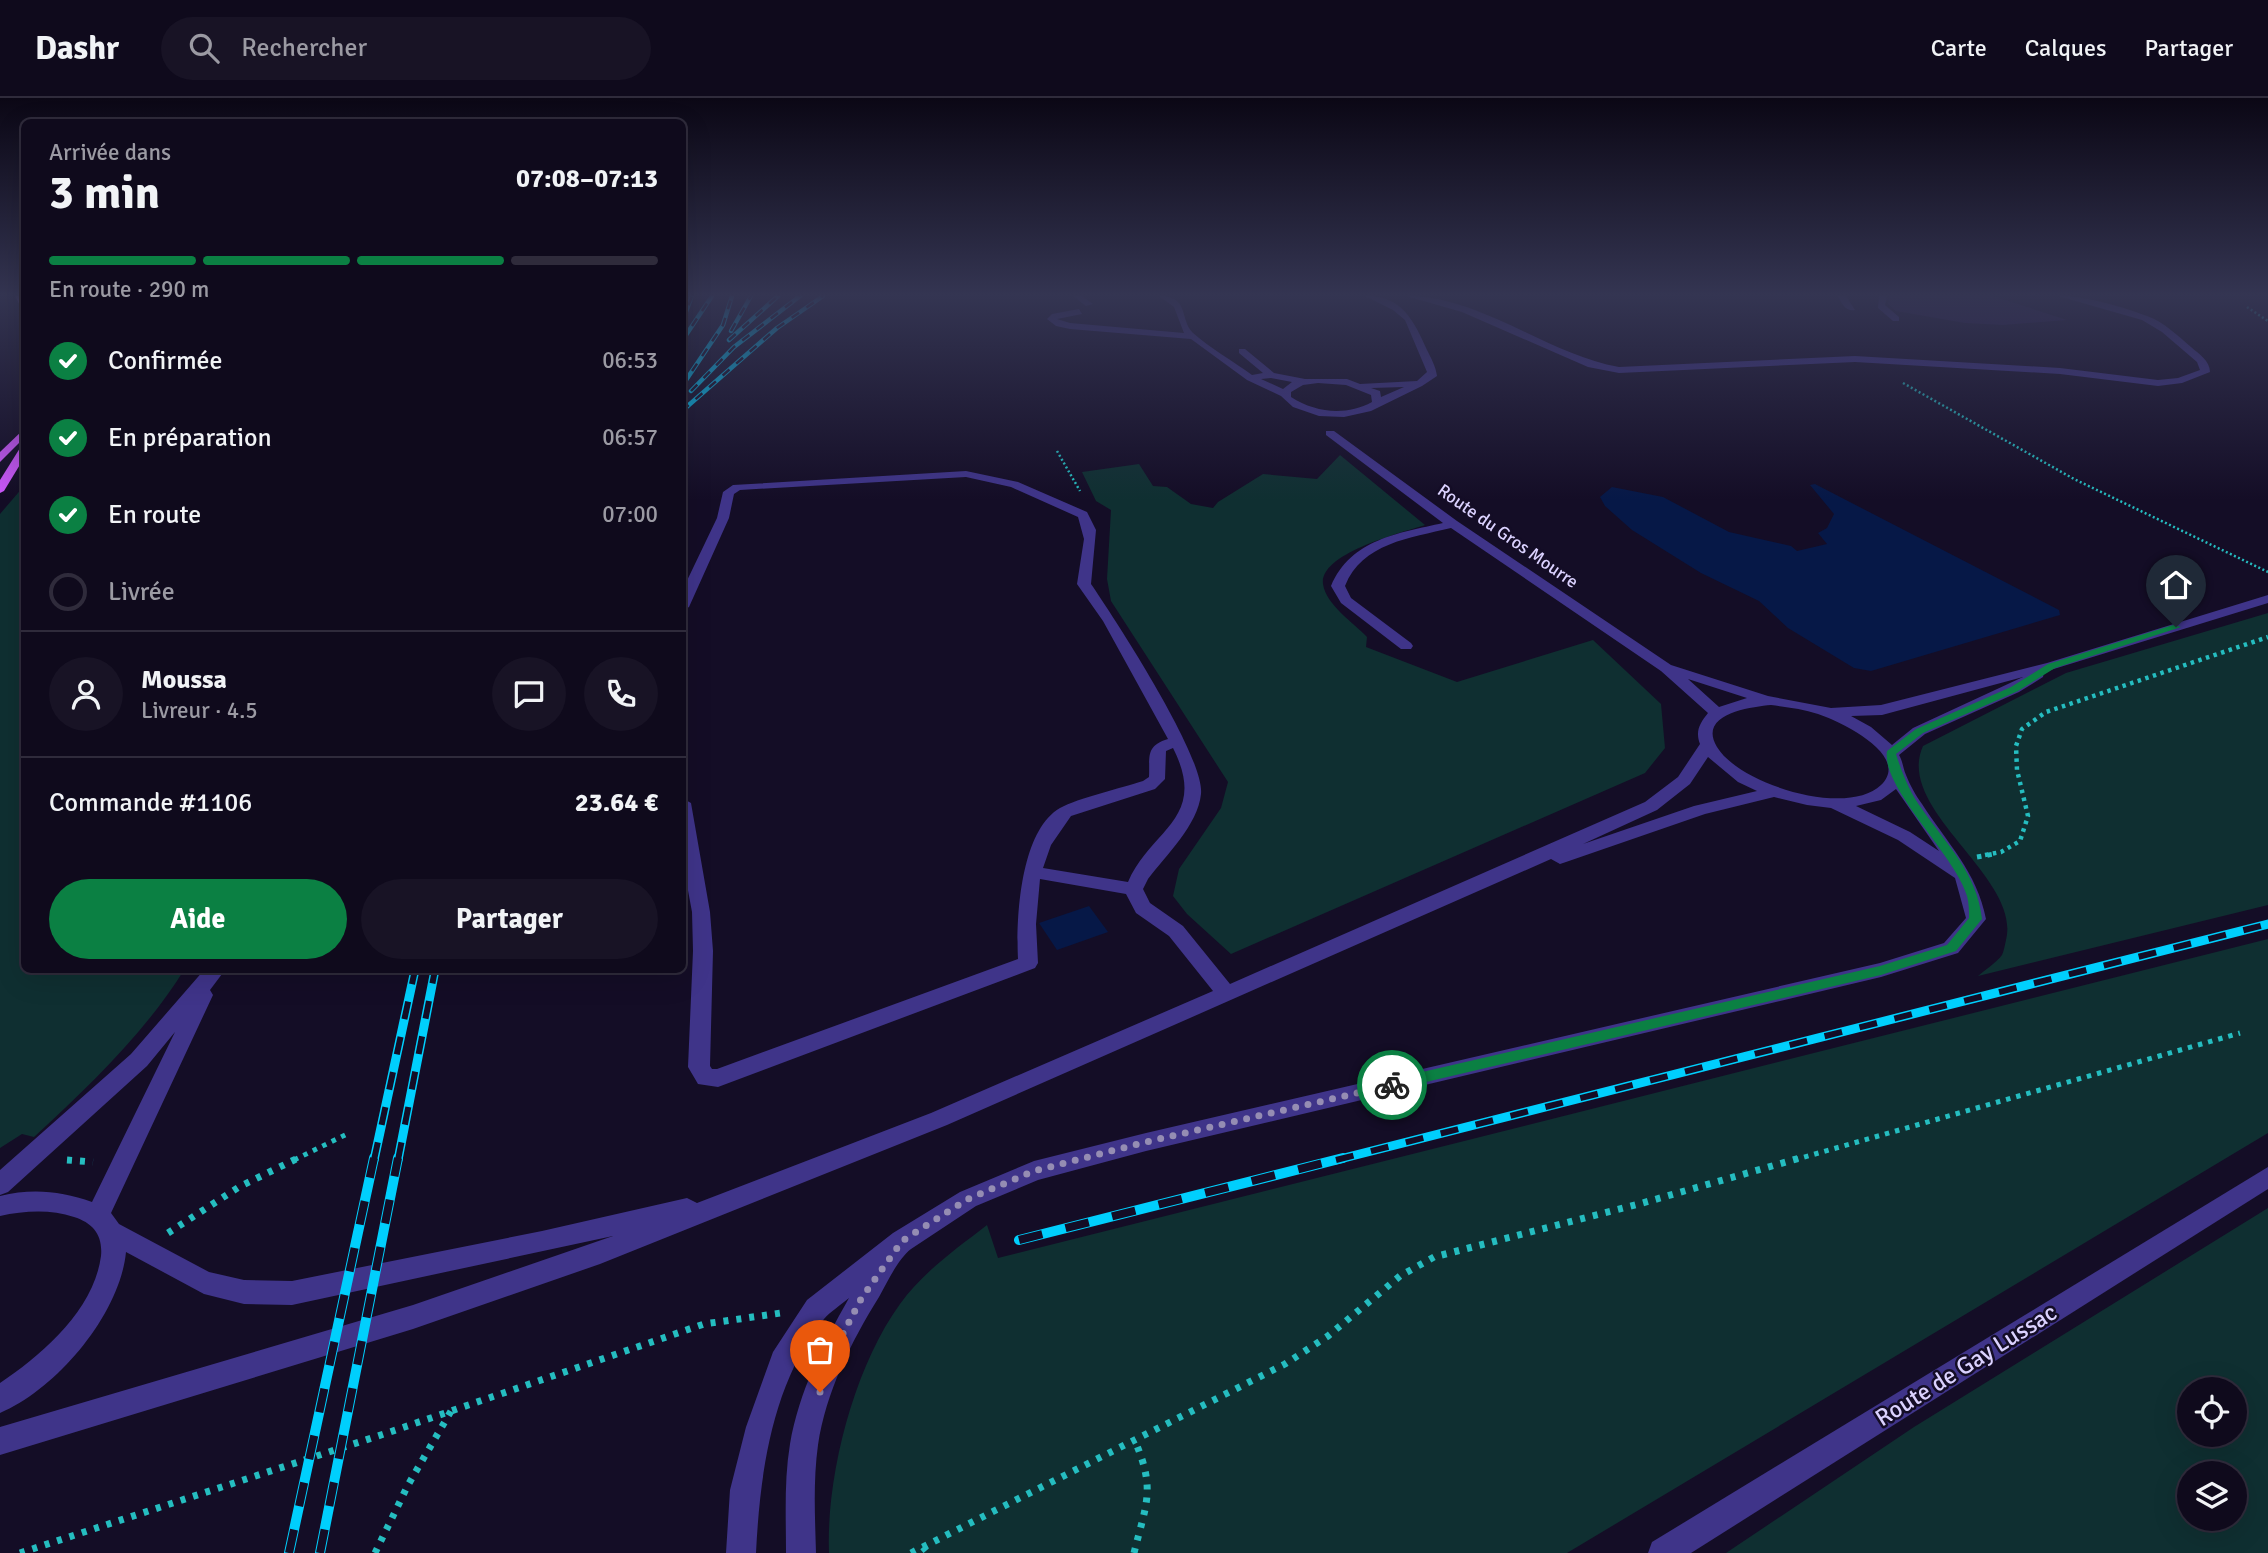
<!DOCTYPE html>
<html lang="fr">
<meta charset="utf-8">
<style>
:root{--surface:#0f0a1c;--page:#181325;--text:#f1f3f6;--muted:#9b9aa3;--line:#2f2b3b;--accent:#0b8043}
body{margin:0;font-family:Signika,sans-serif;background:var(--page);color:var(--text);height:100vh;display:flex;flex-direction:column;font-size:26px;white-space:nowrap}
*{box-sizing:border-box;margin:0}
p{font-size:23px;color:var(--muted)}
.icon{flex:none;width:38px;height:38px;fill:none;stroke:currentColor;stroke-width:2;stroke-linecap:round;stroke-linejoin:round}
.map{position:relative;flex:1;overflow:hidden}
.details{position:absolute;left:21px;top:21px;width:665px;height:854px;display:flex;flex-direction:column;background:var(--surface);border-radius:10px;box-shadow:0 7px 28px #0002,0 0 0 2px var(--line)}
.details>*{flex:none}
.tools{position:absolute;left:2177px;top:1279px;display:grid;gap:14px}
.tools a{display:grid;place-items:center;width:70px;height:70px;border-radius:50%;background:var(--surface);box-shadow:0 7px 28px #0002,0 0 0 2px var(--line);font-size:35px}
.pin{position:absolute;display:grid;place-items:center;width:60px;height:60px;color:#fff;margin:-72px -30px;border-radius:50% 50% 50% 0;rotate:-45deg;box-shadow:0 0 7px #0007}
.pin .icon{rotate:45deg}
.courier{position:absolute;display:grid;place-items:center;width:70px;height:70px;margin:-35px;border:5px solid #0b8043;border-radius:50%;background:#fff;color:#222;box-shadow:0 2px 9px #0007}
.summary em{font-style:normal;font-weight:800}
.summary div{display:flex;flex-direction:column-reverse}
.summary{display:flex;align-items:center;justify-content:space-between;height:119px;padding:0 28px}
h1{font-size:46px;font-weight:800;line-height:52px}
.bar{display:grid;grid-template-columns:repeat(4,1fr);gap:10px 7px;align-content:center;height:84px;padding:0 28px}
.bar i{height:9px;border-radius:5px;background:var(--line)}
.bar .active{background:var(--accent)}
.bar p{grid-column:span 4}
.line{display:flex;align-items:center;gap:18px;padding:0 28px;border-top:2px solid var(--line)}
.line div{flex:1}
.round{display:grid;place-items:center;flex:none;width:74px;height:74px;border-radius:37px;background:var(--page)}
ol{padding:0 28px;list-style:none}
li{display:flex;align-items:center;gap:21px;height:77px}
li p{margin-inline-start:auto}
li .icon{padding:7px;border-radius:50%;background:var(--accent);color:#fff;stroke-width:4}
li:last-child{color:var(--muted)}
li i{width:38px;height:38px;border:4px solid var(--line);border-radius:50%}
.cta{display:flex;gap:14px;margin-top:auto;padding:14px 28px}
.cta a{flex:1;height:80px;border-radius:42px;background:var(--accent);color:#fff;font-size:28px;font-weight:800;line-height:80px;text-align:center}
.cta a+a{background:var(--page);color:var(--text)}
header{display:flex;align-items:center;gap:42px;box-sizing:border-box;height:98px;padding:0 35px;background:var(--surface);border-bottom:2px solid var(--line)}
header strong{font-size:33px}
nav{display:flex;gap:38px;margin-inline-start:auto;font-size:24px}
.search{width:490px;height:63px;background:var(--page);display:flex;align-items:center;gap:18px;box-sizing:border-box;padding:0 24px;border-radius:38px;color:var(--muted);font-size:26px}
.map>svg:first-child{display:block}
</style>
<header>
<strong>Dashr</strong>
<div class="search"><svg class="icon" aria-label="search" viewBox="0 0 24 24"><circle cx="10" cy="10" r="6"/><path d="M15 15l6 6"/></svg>Rechercher</div>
<nav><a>Carte</a><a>Calques</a><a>Partager</a></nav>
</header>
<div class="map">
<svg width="2268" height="1455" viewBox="0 0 2268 1455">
<rect width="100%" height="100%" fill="#140d26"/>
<!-- green -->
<g fill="#0f2f31" fill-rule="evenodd">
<path d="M1340,357l85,70c-21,7 -106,28 -102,59 3,21 31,39 44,53l-1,10 91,35 136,-42 68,64 4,44 -20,25 -414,181 -44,-40 -14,-18 6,-27 42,-61 7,-26 -117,-181 -4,-22 4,-69 -15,-9 -14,-29 57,-8 14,22 14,1 24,17 22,4 5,-6 45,-28 54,5z"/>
<path d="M24,388v484h160c-40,64 -95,116 -150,167l-12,-3 -22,14v-634z"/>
<path d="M2268,515v292l-290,71c7,-6 18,-13 24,-21 2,-4 3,-11 4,-15 16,-63 -112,-130 -83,-194l143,-73z"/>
<path d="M2268,841v194l-701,420h-738c-3,-77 25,-186 71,-249 23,-32 56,-55 87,-79l11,33z"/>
<path d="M2268,1110v345h-542l188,-126zM2189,1292h46v45h-46zM2189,1376h46v45h-46z"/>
</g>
<!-- water -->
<g fill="#061847">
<path d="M1815,386l244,126 1,5 -189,56 -17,-3 -66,-40 -29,-27 -58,-28 -69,-43 -27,-24 -5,-9 12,-10 51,10 66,35 62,14 6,5 30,-7 -9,-11 9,-5 7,-14 -24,-29z"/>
<path d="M1089,808l19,26 -51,18 -18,-27z"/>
</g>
<!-- building -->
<path fill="#261749" d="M1889,198h104l74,24 -64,5 -38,-2 -69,-12 -8,-7z"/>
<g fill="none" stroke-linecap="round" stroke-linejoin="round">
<!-- path-far3 -->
<g stroke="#25bdc0" stroke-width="2.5" stroke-dasharray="2 2.5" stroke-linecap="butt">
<path d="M2247,209l21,14"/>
<path d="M1903,285l171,96 194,93"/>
<path d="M1057,353l23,40"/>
</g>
<!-- path-far2 -->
<path stroke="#25bdc0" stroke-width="4.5" stroke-dasharray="3.5 4.5" stroke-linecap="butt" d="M1985,757l16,-3 19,-11 8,-25 -11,-46 -1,-24 6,-17 24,-17 222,-75"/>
<!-- path-far1 -->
<g stroke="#25bdc0" stroke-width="5" stroke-dasharray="4.5 6" stroke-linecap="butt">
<path d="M1977,759l17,-3"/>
<path d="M294,1062l53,-26"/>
<path d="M1794,1062l446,-127"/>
</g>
<!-- path -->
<g stroke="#25bdc0" stroke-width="7" stroke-dasharray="5 8" stroke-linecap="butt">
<path d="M67,1062l26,2"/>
<path d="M168,1135l71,-46 59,-29"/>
<path d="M923,1449l5,6"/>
<path d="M20,1455l370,-121 314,-108 77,-11"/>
<path d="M375,1455l33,-68 43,-74"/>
<path d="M911,1455l374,-189 43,-28 72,-60 34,-19 205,-53 161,-46"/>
<path d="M1134,1455c12,-49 22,-63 1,-112"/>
</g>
<!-- minor -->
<g fill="#3f3489" fill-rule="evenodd">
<path d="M1073,198h9l11,8 -7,2z"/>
<path d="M1159,198c31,0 20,23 34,37 17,15 40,28 59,42l11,-2 -24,-20v-4h6l29,24 31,6h42l13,5 57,-3 10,-9 -22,-52 -12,-10 -28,-14c37,-1 49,25 62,54 4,8 9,17 10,26l-15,10 -51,25 -27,6 -25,-1 -26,-9 -12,-11 -34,-16 -56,-41 -121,-10 -14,-3 -9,-7 5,-5 27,-5 3,5 -25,5 13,4 114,10 -10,-26zM1271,280l21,4 -9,7 -22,-10zM1318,285l28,2 25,10 1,7c-26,14 -56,11 -81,-5v-5l12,-7zM1404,289l-23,10 -1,-6 -9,-3z"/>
<path d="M1406,198c76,0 140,58 213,71l236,-11 205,12 98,12 20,-2 22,-8 -3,-8 -35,-30 -20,-12 -84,-24c24,-1 66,11 89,20 17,6 31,20 44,31 8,7 19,14 19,25l-28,11 -24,3 -98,-12 -205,-12 -236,11 -31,-6 -126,-55z"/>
<path d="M1838,198h8l9,14c-9,2 -14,-7 -17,-14z"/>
<path d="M1879,198h8l-2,9 14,12v4h-6l-15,-13z"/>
<path d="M1326,333h8l123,90 214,144 97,31 63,12 50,-3 166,-42 221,-68v8l-224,69 -1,5 -24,15 -94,42 -26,21c4,7 4,13 7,20 4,10 10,21 16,29 25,39 55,68 64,115l-28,34 -77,24 -735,174 -108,29 -62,26 -65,43c-13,10 -23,32 -32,48 -28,45 -53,95 -61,148 -5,36 -3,72 -2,108h-30c0,-36 -2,-73 4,-109 9,-52 33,-100 59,-146 -8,7 -18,13 -25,21 -52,64 -64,154 -68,234h-30l4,-63 16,-63 27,-75 34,-52 86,-67 67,-41 74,-31 112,-28 734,-170 64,-20 22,-25 -11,-40 -57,-38 -67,-32 -24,-3 -33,-8 -69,17 -139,48 -6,2 -9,-5 -604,266 -347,139 -187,65 -413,126v-28l413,-122 200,-69 -321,69 -48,-1 -40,-10 -78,-42c-6,62 -69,137 -126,161v-30c42,-28 94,-73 101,-127 2,-21 -8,-33 -27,-39 -24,-8 -50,-6 -74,-1v-20c32,-8 61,-5 92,6l83,-170 -28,34 -139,126 -8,3v-25l131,-116 73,-84h21l-15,20 3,5 -102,218 8,11 90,48 35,8 48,1 250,-50 145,-33 10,5 234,-90 282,-122 -44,-55 -33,-23 -10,-19 -86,-15 -4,45 2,39 -3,5 -309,116 -8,3 -20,-3 -10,-17 5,-116 -1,-39 -10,-54v-60l9,5 19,109 3,39 -3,115 2,3h5l301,-110c-2,-40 2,-128 42,-151 18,-10 62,-20 83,-27l6,-4c1,-20 -4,-31 19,-38l-65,-118 -26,-37 7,-45 -6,-22 -67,-30 -45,-10 -226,13 -6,4 -5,24 -40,89 -7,4v-20l35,-73 6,-26 10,-7 233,-14 52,11 69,30 9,18 -5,54c24,35 114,173 110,210 -3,31 -35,61 -53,85l-5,10 7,14 33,23 47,58 415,-182 33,-25 22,-33c-5,-13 0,-21 8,-31l-47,-42 -210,-143c-41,10 -89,15 -106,58l6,12 60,45 2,3 -2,3h-10l-60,-46 -10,-17c20,-47 68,-53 112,-63l-117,-88zM2023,579l-110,51 -21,17 -21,-18 -20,-11 31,-1zM1688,581l59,19 -28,9zM1771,607c16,2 32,4 47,9 21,7 94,41 63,71 -34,33 -142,-1 -164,-38 -20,-33 33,-40 54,-42zM1173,650c36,71 -22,81 -45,134l-85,-14 8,-23 20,-29 84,-27 10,-10 1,-28zM1708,659l30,25 19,9 -63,15 -111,38 74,-34 33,-26zM1896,691l43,62 -29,-19 -54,-26 25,-6z"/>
<path d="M2268,1069v22l-577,364h-43l4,-11z"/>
</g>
<!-- major -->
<g fill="#cf59ff" fill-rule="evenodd">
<path d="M15,198h8l1,11h-3z"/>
<path d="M24,331v9l-24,24v-10z"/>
<path d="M24,349v11l-20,33 -4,2v-13l20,-32z"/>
</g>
<defs>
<g id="rail-far2">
<path d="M682,224l10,-26"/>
<path d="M731,233l20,-35"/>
<path d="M729,242l49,-44"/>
<path d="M682,243l30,-45"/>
<path d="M682,288l41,-61 9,-29"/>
<path d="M691,293l43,-44 66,-51"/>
<path d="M682,313l95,-83 46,-32"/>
</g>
<g id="rail-far1">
<path d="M374,1062l41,-190"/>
<path d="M398,1062l37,-190"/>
<path d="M1336,1062l932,-236"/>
</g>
<g id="rail">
<path d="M1019,1142l324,-82"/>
<path d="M289,1455l85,-395"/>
<path d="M320,1455l78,-395"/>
</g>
</defs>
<!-- rail-far2 casing -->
<use href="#rail-far2" stroke="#00cffd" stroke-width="4.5"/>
<!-- rail-far1 casing -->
<use href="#rail-far1" stroke="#00cffd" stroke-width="9"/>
<!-- rail casing -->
<use href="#rail" stroke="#00cffd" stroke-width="10"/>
<!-- rail-far2 -->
<use href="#rail-far2" stroke="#140d26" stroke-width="2.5" stroke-dasharray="9" stroke-linecap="butt"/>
<!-- rail-far1 -->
<use href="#rail-far1" stroke="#140d26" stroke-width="6" stroke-dasharray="18" stroke-linecap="butt"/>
<!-- rail -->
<use href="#rail" stroke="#140d26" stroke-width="8" stroke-dasharray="24" stroke-linecap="butt"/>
</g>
<!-- sky -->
<linearGradient id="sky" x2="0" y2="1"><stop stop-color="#0b0715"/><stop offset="0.49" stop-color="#343552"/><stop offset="1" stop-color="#343552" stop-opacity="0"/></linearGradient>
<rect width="2268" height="402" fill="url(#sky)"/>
<!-- route -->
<path fill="#0b8043" d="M2173,527l8,2 -126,41 -37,23 -95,42 -27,21c6,19 14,39 26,55 25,36 55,64 60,110l-26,32 -75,24 -489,115 -5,-1 -2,-4 7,-6 488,-113 67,-21 22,-27c0,-7 0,-15 -2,-22 -11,-40 -86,-108 -80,-145l29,-22 95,-42 37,-23z"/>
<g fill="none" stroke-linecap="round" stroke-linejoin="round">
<!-- done -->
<path stroke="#958db3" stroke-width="7" stroke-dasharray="0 12.6" d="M820,1294l15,-43 26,-50 41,-58 66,-42 66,-28 112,-29 246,-57"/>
</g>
<g text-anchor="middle" stroke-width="5" stroke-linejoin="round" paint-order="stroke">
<!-- far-street labels -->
<g font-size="18" fill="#dbd2ff" stroke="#140d26">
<text transform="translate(1508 438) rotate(35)" y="6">Route du Gros Mourre</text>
</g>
<!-- near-street labels -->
<g font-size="24" fill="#dbd2ff" stroke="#140d26">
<text transform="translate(1966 1267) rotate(-32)" y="8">Route de Gay Lussac</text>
</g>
</g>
</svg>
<div class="tools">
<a><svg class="icon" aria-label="locate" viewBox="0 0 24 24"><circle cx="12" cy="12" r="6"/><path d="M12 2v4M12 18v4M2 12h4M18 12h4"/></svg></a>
<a><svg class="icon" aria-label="layers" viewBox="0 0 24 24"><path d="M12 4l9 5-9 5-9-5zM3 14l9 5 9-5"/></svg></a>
</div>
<div class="pin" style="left:820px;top:1294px;background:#ea580c"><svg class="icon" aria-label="bag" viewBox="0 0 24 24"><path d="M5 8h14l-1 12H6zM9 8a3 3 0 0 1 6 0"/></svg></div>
<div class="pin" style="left:2176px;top:529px;background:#1f2937"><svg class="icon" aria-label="home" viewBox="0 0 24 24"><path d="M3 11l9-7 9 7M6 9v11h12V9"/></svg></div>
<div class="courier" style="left:1392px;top:987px"><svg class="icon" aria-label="bike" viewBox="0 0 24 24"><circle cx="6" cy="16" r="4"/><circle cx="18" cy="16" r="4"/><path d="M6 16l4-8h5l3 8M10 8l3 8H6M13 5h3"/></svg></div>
<section class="details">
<div class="summary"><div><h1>3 min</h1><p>Arrivée dans</p></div><em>07:08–07:13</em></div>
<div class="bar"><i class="active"></i><i class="active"></i><i class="active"></i><i></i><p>En route · 290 m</p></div>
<ol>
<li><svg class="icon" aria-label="check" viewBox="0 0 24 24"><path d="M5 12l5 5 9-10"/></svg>Confirmée<p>06:53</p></li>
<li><svg class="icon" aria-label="check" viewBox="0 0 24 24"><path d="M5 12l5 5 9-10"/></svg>En préparation<p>06:57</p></li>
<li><svg class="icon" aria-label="check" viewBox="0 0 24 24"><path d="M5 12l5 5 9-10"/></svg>En route<p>07:00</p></li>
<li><i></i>Livrée</li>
</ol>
<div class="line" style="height:126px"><a class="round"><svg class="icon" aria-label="person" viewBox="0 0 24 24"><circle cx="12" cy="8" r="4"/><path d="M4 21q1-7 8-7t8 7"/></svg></a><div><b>Moussa</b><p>Livreur · 4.5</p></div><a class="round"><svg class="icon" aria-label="chat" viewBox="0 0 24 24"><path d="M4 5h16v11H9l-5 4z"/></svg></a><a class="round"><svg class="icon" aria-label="phone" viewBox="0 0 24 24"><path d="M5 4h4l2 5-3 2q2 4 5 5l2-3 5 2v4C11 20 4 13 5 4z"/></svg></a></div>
<div class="line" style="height:91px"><div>Commande #1106</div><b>23.64 €</b></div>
<div class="cta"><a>Aide</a><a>Partager</a></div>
</section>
</div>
